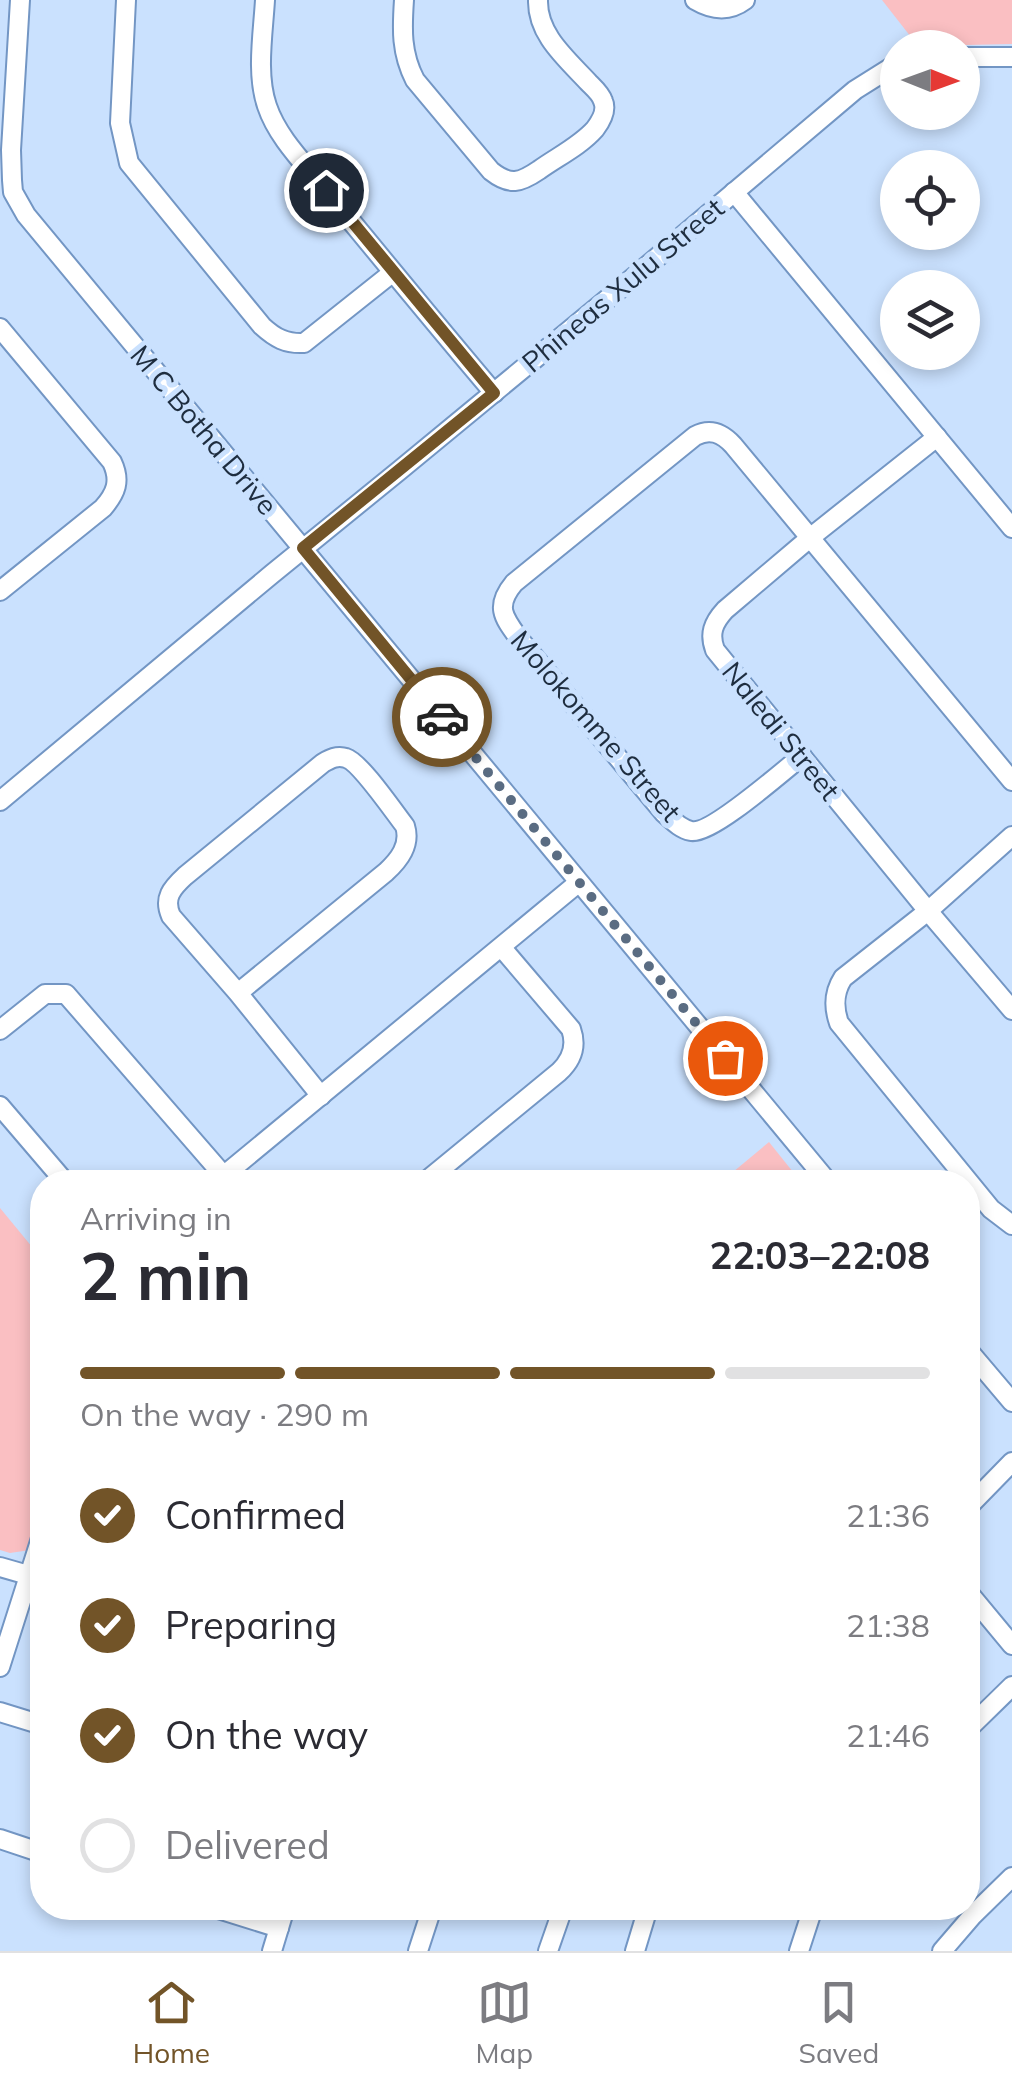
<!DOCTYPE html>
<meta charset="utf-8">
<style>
:root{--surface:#fff;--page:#f7f7f7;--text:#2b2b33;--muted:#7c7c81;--line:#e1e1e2;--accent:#725428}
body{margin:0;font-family:Mulish,sans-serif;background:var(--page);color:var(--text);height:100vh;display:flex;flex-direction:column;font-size:38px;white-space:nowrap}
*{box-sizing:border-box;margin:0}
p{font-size:32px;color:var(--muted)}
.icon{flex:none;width:55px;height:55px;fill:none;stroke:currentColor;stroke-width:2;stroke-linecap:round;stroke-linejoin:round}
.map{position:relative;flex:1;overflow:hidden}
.sheet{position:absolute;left:30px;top:1170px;width:950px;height:750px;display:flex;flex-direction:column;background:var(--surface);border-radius:40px;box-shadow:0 5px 15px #0003}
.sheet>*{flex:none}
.needle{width:65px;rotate:91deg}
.tools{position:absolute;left:880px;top:30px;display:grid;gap:20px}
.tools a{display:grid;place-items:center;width:100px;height:100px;border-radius:50%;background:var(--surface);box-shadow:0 5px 15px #0003;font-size:50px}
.pin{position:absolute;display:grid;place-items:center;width:85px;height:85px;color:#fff;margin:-42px;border:5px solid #fff;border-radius:50%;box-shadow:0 2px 10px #0007}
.courier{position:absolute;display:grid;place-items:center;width:100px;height:100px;margin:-50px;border:8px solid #725428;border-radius:50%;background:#fff;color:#222;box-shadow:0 2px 12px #0007}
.headline em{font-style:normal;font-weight:700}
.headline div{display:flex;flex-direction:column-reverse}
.headline{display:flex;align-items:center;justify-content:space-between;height:170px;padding:0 50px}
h1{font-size:65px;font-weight:700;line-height:75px}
.bar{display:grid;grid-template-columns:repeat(4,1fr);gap:15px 10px;align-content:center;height:120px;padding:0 50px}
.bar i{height:12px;border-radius:8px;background:var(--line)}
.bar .on{background:var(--accent)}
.bar p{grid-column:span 4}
ol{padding:0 50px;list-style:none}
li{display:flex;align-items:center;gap:30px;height:110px}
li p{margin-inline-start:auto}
li .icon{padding:10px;border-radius:50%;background:var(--accent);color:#fff;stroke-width:4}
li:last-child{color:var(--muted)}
li i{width:55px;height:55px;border:5px solid var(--line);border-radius:50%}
.menu{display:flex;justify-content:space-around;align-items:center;height:140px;border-top:2px solid var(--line);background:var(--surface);font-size:28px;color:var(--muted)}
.menu a{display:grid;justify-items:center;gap:5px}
.menu .on{color:var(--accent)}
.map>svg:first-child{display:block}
</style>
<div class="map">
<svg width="1012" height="1951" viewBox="0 0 1012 1951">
<rect width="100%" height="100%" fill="#cae1fe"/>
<!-- green -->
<g fill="#fabfc2">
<path d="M882,0h130v44l-94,2z"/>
<path d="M769,1142l32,40h-80z"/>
<path d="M0,1208l42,51v261l-6,20 -6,10 -20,3 -10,-3z"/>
</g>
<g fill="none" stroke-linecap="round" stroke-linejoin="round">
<defs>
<g id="minor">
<path d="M20,0l-9,150 1,30 1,12 13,23 802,967"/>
<path d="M126,0l-6,123 9,40 133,163c13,12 24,18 42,17l88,-70"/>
<path d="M265,0c-2,34 -9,74 2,106 11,33 40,60 61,87 55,67 110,134 166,200"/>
<path d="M404,0c-2,29 -3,53 11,80l76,91c19,15 29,12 48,-1 18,-13 41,-24 56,-41 6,-8 12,-19 8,-28 -2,-7 -9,-13 -14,-18 -22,-24 -52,-48 -51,-83"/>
<path d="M695,0c17,10 34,12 50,0"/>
<path d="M962,57h50"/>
<path d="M734,192l278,336"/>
<path d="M0,328l112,134c9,19 4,31 -9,46l-103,83"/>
<path d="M937,437l-126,100 -86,73c-12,13 -16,24 -10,40l213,261 84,99"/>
<path d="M802,756c-19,15 -91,79 -111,75 -11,-2 -19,-11 -27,-18l-144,-173c-16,-22 -26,-33 -6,-57l181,-147c15,-8 27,-3 38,9l279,336"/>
<path d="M0,801l272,-227 128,-104 228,-188 227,-192 43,-27"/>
<path d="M1012,836l-84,75 -85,67c-9,14 -10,28 -4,45l152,186 21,16"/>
<path d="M238,993l148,-121c13,-12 25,-27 19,-46 -11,-14 -45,-64 -59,-68 -9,-3 -16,1 -23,5l-138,113c-13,12 -22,22 -14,40l67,77 83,103"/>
<path d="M0,1030l45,-36h21l158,182"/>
<path d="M0,1106l65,76"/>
<path d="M216,1182l362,-299"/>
<path d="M425,1182l134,-110c13,-12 18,-26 12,-43l-69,-81"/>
<path d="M968,1350l44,52"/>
<path d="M968,1507l44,-45"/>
<path d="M0,1567l42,12"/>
<path d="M968,1592l44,53"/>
<path d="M0,1667l42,-132"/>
<path d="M0,1712l42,13"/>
<path d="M968,1729l44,-43"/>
<path d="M0,1839l42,14"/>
<path d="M215,1908l64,20"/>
<path d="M272,1951l13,-43"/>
<path d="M418,1951l14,-43"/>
<path d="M548,1951l15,-43"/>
<path d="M635,1951l13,-43"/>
<path d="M799,1951l14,-43"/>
<path d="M942,1951l31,-36 39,-38"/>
</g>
</defs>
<!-- minor casing -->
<use href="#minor" stroke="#7396c4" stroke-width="22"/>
<!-- minor -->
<use href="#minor" stroke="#fff" stroke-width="18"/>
</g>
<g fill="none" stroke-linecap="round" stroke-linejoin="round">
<!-- done -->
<path stroke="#5a6c82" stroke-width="10" stroke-dasharray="0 18" d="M442,717l283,341"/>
<!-- route -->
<path stroke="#725428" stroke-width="12" d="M326,190l168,203 -191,155 139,169"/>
</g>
<g text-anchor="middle" stroke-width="10" stroke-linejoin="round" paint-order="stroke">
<!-- street labels -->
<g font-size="28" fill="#1e2d3f" stroke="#cae1fe">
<text transform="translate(623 285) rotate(-40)" y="10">Phineas Xulu Street</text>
<text transform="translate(204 430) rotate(50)" y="10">M C Botha Drive</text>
<text transform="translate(596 726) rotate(49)" y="10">Molokomme Street</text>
<text transform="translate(781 731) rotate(51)" y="10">Naledi Street</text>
</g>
</g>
</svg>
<div class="tools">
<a><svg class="needle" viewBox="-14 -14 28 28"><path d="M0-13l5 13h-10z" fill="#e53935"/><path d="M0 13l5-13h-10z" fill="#7c7c81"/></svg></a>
<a><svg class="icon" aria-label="locate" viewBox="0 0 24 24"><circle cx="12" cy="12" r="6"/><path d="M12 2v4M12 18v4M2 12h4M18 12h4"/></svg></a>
<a><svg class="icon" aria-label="layers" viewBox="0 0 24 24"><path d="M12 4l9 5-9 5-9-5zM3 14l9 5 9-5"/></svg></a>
</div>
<div class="pin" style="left:725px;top:1058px;background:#ea580c"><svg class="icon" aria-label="bag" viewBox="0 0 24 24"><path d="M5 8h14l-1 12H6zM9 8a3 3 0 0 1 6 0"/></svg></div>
<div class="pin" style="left:326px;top:190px;background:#1f2937"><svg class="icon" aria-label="home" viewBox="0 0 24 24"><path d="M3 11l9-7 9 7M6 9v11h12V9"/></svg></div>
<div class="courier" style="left:442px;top:717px"><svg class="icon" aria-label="car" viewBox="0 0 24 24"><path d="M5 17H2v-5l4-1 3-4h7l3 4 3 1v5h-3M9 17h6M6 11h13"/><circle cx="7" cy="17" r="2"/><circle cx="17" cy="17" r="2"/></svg></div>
<section class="sheet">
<div class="headline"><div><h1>2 min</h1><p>Arriving in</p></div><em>22:03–22:08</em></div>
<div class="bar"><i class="on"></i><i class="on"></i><i class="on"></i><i></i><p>On the way · 290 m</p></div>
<ol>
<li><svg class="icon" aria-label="check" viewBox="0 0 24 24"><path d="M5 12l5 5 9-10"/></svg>Confirmed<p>21:36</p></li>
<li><svg class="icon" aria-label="check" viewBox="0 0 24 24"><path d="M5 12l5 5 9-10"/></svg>Preparing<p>21:38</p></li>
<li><svg class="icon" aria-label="check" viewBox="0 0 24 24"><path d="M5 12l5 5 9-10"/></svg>On the way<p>21:46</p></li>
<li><i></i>Delivered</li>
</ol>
</section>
</div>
<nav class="menu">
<a class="on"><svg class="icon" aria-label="home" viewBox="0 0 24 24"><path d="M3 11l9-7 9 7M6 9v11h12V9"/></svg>Home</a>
<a><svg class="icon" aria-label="map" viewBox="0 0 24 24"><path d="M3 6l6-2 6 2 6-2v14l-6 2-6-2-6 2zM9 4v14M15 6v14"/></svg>Map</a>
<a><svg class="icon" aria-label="saved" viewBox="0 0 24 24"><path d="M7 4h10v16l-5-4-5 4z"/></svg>Saved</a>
</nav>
